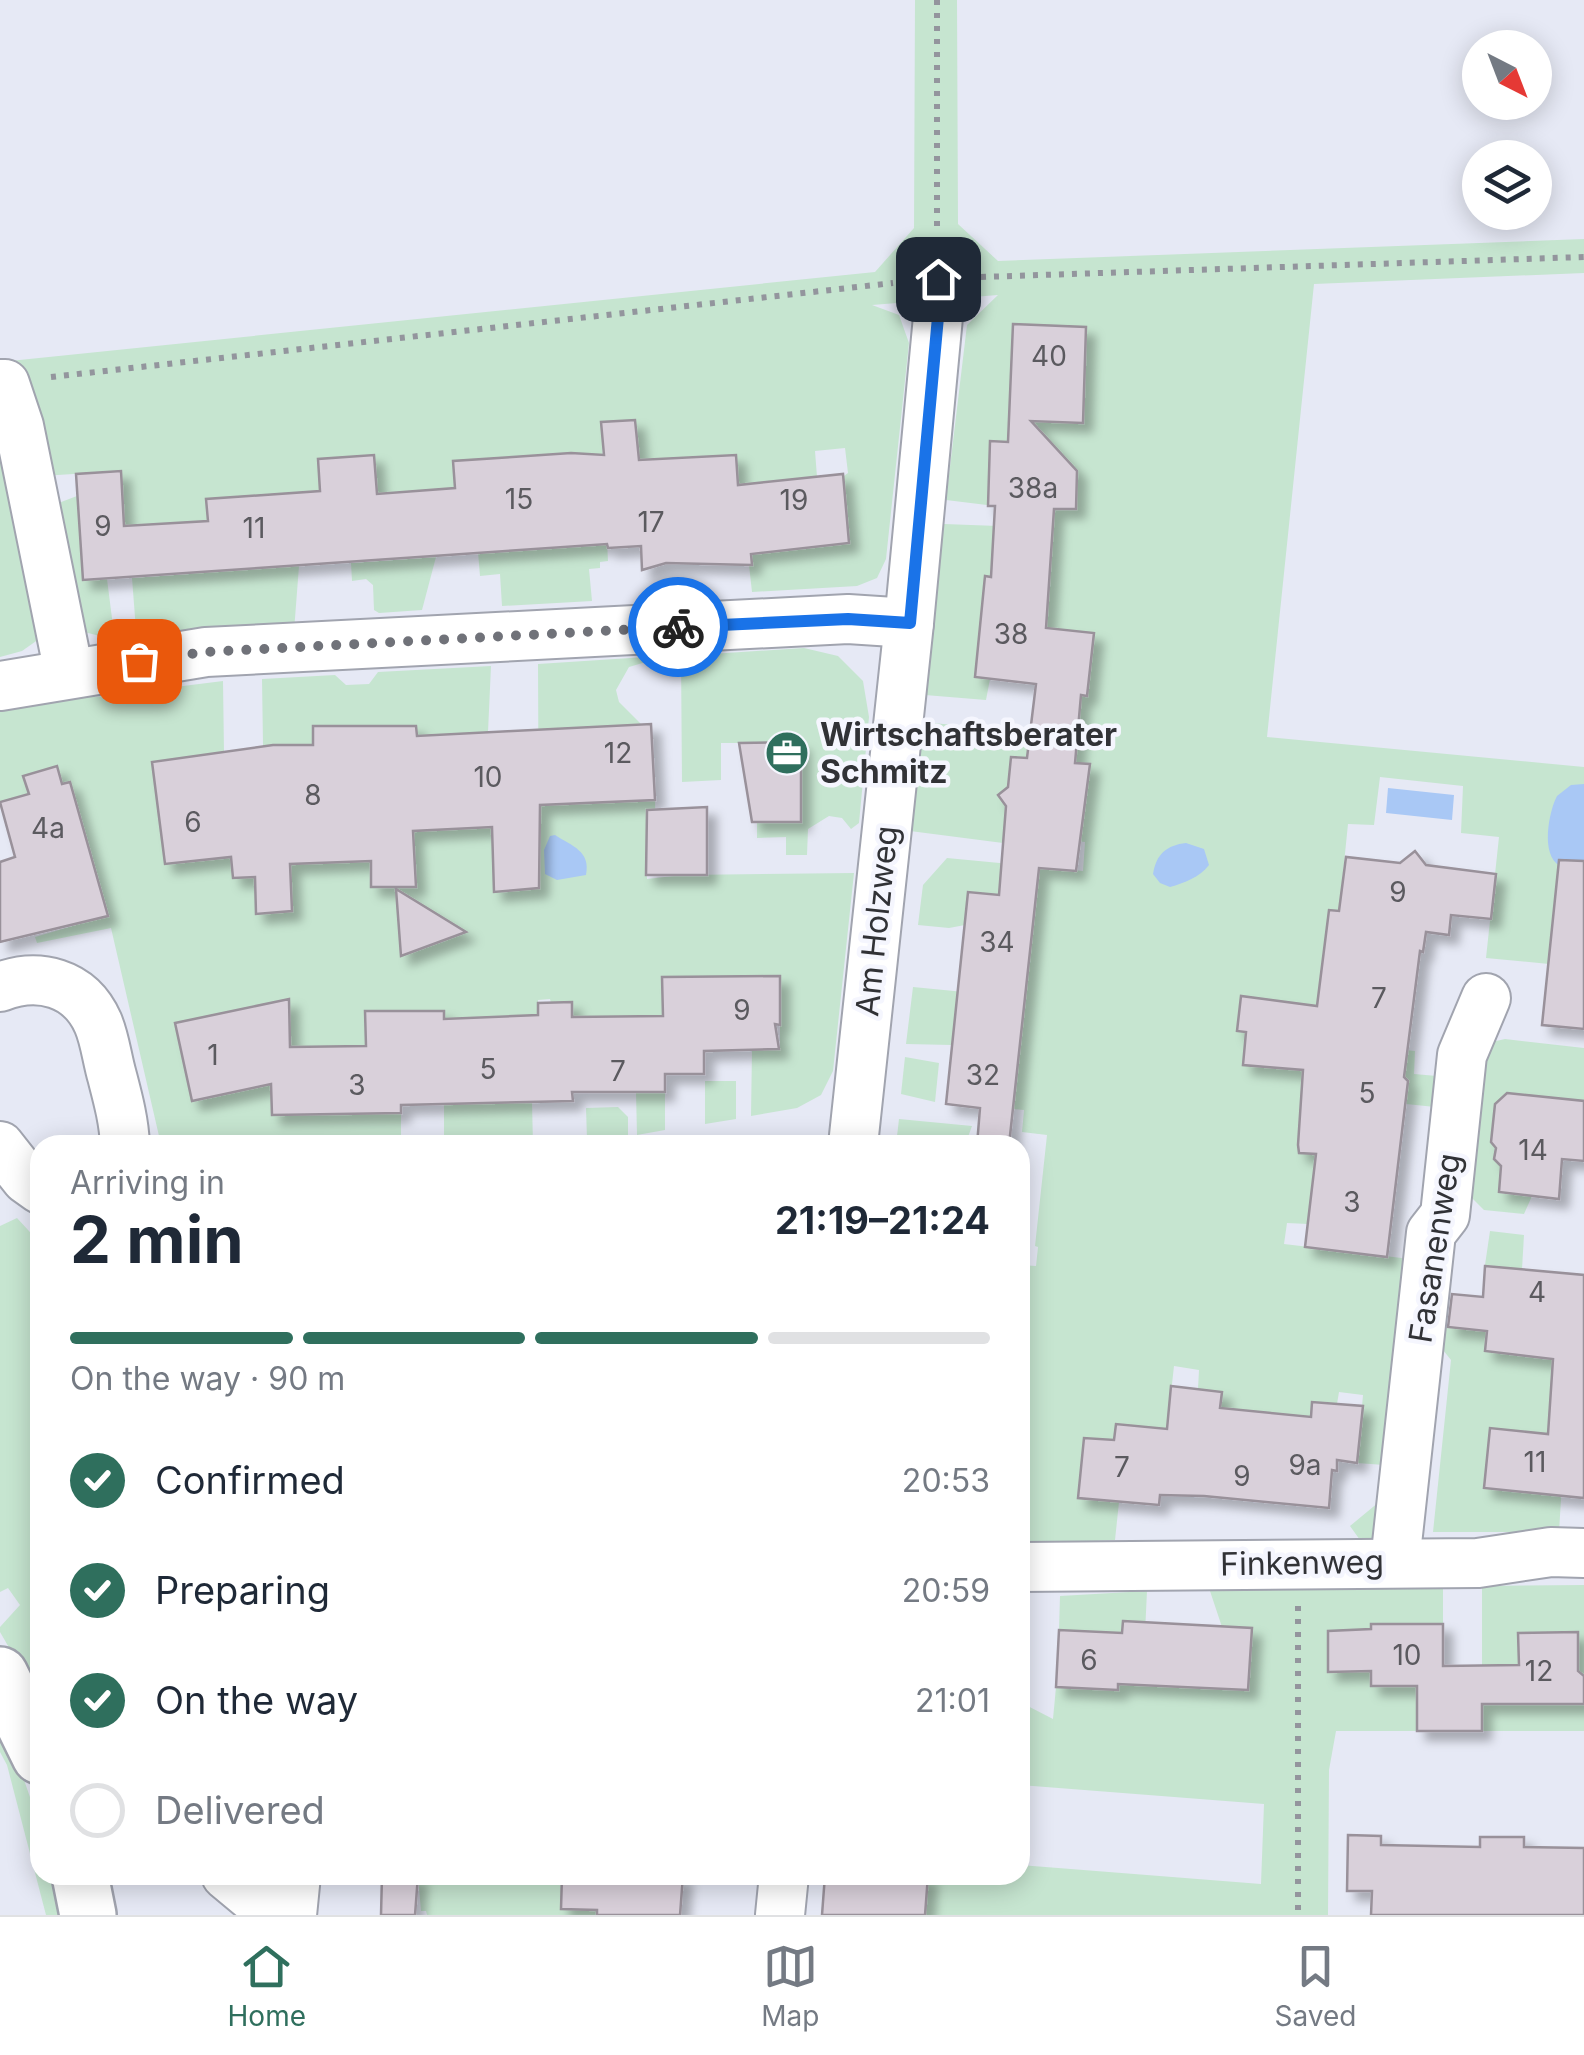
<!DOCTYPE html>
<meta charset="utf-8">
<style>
:root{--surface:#fff;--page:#f2f2f3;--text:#1f2937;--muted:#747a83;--line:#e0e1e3;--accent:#2f6f5d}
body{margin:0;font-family:Inter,sans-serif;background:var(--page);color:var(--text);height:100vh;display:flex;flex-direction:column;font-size:38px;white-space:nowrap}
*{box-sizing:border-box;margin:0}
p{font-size:32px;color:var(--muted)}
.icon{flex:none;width:55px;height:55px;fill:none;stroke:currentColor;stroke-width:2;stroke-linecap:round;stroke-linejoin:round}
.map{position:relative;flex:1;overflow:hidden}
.panel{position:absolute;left:30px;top:1135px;width:1000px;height:750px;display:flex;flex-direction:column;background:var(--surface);border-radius:30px;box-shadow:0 5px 25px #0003}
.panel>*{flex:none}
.needle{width:65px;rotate:138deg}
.controls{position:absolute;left:1462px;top:30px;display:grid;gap:20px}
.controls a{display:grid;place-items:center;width:90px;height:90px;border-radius:50%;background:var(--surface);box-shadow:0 5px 25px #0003;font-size:50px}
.pin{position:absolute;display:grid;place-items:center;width:85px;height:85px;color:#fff;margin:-42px;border-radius:20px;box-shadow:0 5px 15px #0006}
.courier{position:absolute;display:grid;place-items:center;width:100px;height:100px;margin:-50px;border:8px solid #1a73e8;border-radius:50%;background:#fff;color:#222;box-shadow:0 2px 12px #0007}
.head em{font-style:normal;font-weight:700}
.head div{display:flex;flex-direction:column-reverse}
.head{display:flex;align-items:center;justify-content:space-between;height:170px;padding:0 40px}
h1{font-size:65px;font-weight:700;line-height:75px}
.bar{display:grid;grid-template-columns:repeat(4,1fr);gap:15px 10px;align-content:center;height:120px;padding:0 40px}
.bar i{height:12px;border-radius:8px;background:var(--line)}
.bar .current{background:var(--accent)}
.bar p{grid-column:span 4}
ol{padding:0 40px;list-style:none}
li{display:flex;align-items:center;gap:30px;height:110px}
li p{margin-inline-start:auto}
li .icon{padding:10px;border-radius:50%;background:var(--accent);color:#fff;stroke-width:4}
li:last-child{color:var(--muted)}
li i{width:55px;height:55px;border:5px solid var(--line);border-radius:50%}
.dock{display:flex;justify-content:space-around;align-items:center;height:140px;border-top:2px solid var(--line);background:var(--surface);font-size:28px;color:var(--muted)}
.dock a{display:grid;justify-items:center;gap:5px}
.dock .current{color:var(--accent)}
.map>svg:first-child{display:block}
</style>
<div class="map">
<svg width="1584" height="1915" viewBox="0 0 1584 1915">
<defs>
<filter id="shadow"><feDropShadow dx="9" dy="9" stdDeviation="5" flood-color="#0004"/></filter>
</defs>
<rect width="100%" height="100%" fill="#e6e9f5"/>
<!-- green -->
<g fill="#c6e5d0">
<path d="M915,0h42l1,224 40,37 586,-22v34l-270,11 -47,453 317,30v156l-31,-3 -4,44 -63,-6 13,-121 -38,-4 2,-47 -83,-9 -6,48 -26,-1 -10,98 -16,44 -7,55 28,23 72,7 -1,23 23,2 -2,31 -29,-3 2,-23 -7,-8 -97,-9 -6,81 15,1 25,27 -24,-2 -6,53 -21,-1 -3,21 126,15 -28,272 -17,16 -15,-21 29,-24 5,-37 -27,-2 6,-68 -24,-3 -2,12 -24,-2 -2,15 -33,-3 -1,12 -58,-6 3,-28 -24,-3 1,-19 -25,-4 -7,63 -50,-5 -3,16 -30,-2 -6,59 41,5 -4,38 -61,3 -34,7v-285l16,1 2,-19 -3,-1 12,-111 -25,-3 2,-22 -11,-1 10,-91 -67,-7 -4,34 -46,-1 7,-57 112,11 10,-99 -66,-7 -4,33 -16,3 -31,-3 5,-40 24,-27 136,13 2,-29 -10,-1 14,-77 -78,-7 -8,86 -93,-12 13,-109 154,15 4,-41 -5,-8 -86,-9 -4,21 -61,-5 19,-171 109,4 1,-19 -59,-3 -49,-6 21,-175 31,-30 -126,10 27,10 10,28 -23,216 -9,19 -20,8 -105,6 -3,-27h3l-2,-20 98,-72 -3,-25 -30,3 2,26 -75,8 3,31 -105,-40 -1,-23 -38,-31 7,139 -8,1v6l-11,1 3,32 -90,5 -2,-32 -20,2 -2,-24 83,-99 -91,7 -16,63 -3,-35 -74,6 -4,-39 -36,3 3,61 -22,-27 -111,7 5,73 87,-6 -5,65 -157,12 -5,-65 57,-4 -3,-50 -62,2 -4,-55 -78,5 -42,-114 875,-90 39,-44z"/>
<path d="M0,425l39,214 -17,12 -22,6z"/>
<path d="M77,496l6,84 24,-1 7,55 -14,2 -20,-5 -32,-124z"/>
<path d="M436,557l-14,53 -43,3 -5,-3 -1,-25 -7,-6 -14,2 -1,-18z"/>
<path d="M804,648l34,8 25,25 6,36 -10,106 -8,6 -9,-11 -13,-2 -21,13 -1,26h-21v-18l-29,1v-16h44v-79h-80v37l-39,2 -1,-126z"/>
<path d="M646,657v5l-17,5 -13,23 3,12 22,22 -84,5 20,74 78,-4 1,52 -10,1 1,27 36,-4 171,-2 -21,198 -12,24 -24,13 -46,8 1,-66 28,-1v-73l-77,1 -40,40h-90l-1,-15 -21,1 -1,-4 -12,1v15l-94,4v-8h-78v34l-52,2 1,67 86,-1v32h-235l-7,-9 -48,-208 -74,15 -2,-6 41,-12 -8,-29 2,-114 -8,2 -5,-17 -33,10 5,17 -29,8v-97l93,-21 2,13 128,-16 1,72 -72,10 13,101 66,-8 2,22 22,-1 1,37 19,-62 33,11 38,-1 -2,-136h-30l-1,19h-40l-5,42 -5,-42 -1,-66 73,-4 11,10 23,-1 9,-12 113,-6 -3,66 -35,2 -27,96 78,-4 -10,66 45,-5 -1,-223z"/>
<path d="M1505,1039l79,9v53l-93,41 4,6 -1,11 7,7 -2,27 33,3 -8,18 -40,-4 -12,-12 -1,-7 12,-133 9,-16z"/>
<path d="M905,1057l34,6 -4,39 -34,-8z"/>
<path d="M705,1081h31v38l-31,5z"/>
<path d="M636,1092h29v38l-28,5z"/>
<path d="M532,1102l1,43h-89v-41z"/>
<path d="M618,1107l10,10v19l-41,4 -1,-32z"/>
<path d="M899,1119l73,7 -7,19h-69z"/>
<path d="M17,1218l23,25v428l-18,-1 -22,-38v-5l20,-22 -12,-17 -8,4v-366z"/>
<path d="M1490,1231l34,4 -2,34 -37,-4z"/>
<path d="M1446,1327l41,4 -2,19 86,-11 -12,193h-126l18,-172 -8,-10z"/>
<path d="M1443,1585v39h-72v62h60l-14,45h-81l-7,39 -1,145h-403l2,-31h5l2,-6 86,-3v-10l241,19 3,-80 -244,-19v-83l33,17 3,-32 62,2 3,-56 -62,-3 1,-34 87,-5 -3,63 18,32 86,4 4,-62 -30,-1 -13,-39z"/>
<path d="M1584,1585v146h-102v-145z"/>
<path d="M0,1732l23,45 17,49v49h15l11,40h-20l-39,-150 -7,-13z"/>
<path d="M418,1875h259l-78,5 -2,35h-170l-1,-4h-5z"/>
</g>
<!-- water -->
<g fill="#a9c8f5">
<path d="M1584,784v87c-7,-2 -18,-2 -24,-5 -20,-11 -11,-55 -3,-70l14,-11z"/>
<path d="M1388,788l66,7 -2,25 -66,-7z"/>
<path d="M555,835c17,11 36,16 31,40l-29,5 -12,-6 -1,-24 6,-14z"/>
<path d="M1186,843l18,6 5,16c-9,12 -25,18 -39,22l-10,-4 -7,-9c3,-20 14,-29 33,-31z"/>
</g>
<!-- building -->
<g fill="#d9d0da" stroke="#99919a" stroke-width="2.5" filter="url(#shadow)">
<path d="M1013,324l73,3 -3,96 -52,-2 46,50 -1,38h-22l-8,119 48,5 -7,63 -6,-1 -6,68 15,1 -14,107 -37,-3 -30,277h-32l3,-37 -34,-4 22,-212 31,3 7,-89 -8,-11 10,-8 3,-30 16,1 9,-74 -61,-7 10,-101 6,1 4,-71h-7l2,-65 18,1z"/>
<path d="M635,420l4,40 97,-5 2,30 105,-11 6,69 -98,11 1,11 -86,-2 -24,7 -1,-24 -33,2 -1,-4 -524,36 -7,-106 45,-3 3,55 84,-5 -2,-22 114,-8 -2,-32 56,-4 3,39 78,-6 -2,-27 118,-8 33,2 -3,-33z"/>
<path d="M651,724l4,76 -115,5 -1,83 -45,4 -2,-65 -79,4 3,56h-45v-26l-81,3 2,47 -36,3 -1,-37 -22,1 -2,-21 -66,7 -13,-102 121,-17h40v-19h103l1,10z"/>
<path d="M801,742v80h-49l-13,-79z"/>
<path d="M57,766l5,18 8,-2 38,134 -108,26v-80l15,-5 -15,-55 29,-8 -6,-18z"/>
<path d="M707,807v68h-61l1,-65z"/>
<path d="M1415,851l11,14 70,9 -5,45 -40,-4 -2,20 -23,-3 -3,20 -3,-1 -16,126 4,4 -21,176 -82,-10 11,-93 -17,-1 -1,-8 5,-75 -60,-5 3,-33 -9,-1 4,-35 76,10 12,-96 10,1 7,-54 54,6z"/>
<path d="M1559,860l25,1v168l-42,-4z"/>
<path d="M396,889l70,43 -65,24z"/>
<path d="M780,976v49l-5,-1 4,25 -75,2v23h-39v18h-93l1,9 -172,4v8l-129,2 -1,-31 -79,17 -17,-78 114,-24 1,48 76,-1 -1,-35h79v8l94,-4v-12l34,-1v15l91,-1 -1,-39z"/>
<path d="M1507,1093l77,8v60l-22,-2 -3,40 -60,-7 2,-26 -7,-7 2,-11 -5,-6 4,-38z"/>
<path d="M1485,1266l99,9v223l-100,-10 6,-60 58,6 5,-75 -68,-8 2,-20 -39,-4 4,-33 31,3z"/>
<path d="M1171,1386l51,6 -2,16 91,9 1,-15 51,4 -6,57 -20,-3v11l-5,-1 -3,38 -125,-12 -44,-1 -1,10 -81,-7 6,-60 30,2 2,-16 51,5z"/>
<path d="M1123,1621l129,7 -4,62 -130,-6v6l-62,-3 3,-57 63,3z"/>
<path d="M1371,1624h72v42l76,-1 -1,-32 60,-1v39l6,5v28h-102v27h-65v-45h-46v-15l-43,1v-41l43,-2z"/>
<path d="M1348,1835l33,1v9l99,2v-10h44v10l60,1v67h-213l1,-24h-25z"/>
<path d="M382,1875h36l-3,40h-34z"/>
<path d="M562,1875h121l-3,40h-83v-5l-36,-1z"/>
<path d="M825,1875h103l-3,40h-103z"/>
</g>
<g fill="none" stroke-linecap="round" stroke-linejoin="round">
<defs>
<g id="street">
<path d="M0,384h5l14,42 50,247"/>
<path d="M0,686l206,-34 642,-33 61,4"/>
<path d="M0,987c38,-15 80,-5 98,36 7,16 9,36 14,53 6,23 12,45 13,69"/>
<path d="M853,1145l56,-522 29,-306 -1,-38"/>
<path d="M0,1146l26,33 14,10"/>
<path d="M1395,1562l36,-329 14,-18 17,-160 24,-57"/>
<path d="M1020,1567l458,-4 73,-11 33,1"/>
<path d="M226,1875l48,40"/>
<path d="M292,1915l4,-40"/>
<path d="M780,1915l4,-40"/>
</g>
<g id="secondary">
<path d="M0,1675l40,81"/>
<path d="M80,1875l8,40"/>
</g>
</defs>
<!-- street casing -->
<use href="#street" stroke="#a1a4af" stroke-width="52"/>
<!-- secondary casing -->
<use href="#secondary" stroke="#a1a4af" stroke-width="60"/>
<!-- path -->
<g stroke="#93959d" stroke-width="6" stroke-dasharray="5 8" stroke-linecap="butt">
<path d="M937,0v234"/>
<path d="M981,277l603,-20"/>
<path d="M51,377l842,-94"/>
<path d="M1298,1606v309"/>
</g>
<!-- street -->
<use href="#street" stroke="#fff" stroke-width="48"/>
<!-- secondary -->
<use href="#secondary" stroke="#fff" stroke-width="55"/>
</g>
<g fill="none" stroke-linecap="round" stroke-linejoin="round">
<!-- done -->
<path stroke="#707279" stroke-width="10" stroke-dasharray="0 18" d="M139,661l67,-9 472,-25"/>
<!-- route -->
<path stroke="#1a73e8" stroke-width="12" d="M678,627l170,-8 62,4 28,-306v-38"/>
</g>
<!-- icons -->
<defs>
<symbol id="office-disc" viewBox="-11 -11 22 22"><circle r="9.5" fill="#2f6f5d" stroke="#f5f6fe"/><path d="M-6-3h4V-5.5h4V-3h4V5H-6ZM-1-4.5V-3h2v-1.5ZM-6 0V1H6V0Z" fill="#fff"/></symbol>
</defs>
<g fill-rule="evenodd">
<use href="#office-disc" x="762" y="728" width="50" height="50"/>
</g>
<g text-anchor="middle" stroke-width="9" stroke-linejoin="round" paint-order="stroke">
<!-- number labels -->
<g font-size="28" fill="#5b5a5f">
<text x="1049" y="366">40</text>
<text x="1033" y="498">38a</text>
<text x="519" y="509">15</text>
<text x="794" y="510">19</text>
<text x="651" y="532">17</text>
<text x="103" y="536">9</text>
<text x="254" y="538">11</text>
<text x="1011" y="644">38</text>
<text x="618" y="763">12</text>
<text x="488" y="787">10</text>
<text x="313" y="805">8</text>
<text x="193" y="832">6</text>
<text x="48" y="838">4a</text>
<text x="1398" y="902">9</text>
<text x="997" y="952">34</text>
<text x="1379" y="1008">7</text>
<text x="742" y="1020">9</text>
<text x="213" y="1065">1</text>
<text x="488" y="1079">5</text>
<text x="618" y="1081">7</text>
<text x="983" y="1085">32</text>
<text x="357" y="1095">3</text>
<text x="1367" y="1103">5</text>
<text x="1533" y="1160">14</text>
<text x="1352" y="1212">3</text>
<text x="1537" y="1302">4</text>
<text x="1535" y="1472">11</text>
<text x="1305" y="1475">9a</text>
<text x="1122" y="1477">7</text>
<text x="1242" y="1486">9</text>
<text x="1407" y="1665">10</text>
<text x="1089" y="1670">6</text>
<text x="1539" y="1681">12</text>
</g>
<!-- poi labels -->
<g font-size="32" font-weight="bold" fill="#313236" stroke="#f5f6fe" text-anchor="start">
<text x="820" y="746">Wirtschaftsberater<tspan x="820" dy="37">Schmitz</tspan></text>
</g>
<!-- street labels -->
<g font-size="32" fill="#313236" stroke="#f5f6fe">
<text transform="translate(877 921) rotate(-84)" y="11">Am Holzweg</text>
<text transform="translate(1435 1248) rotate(-81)" y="11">Fasanenweg</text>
<text transform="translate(1302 1563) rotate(-1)" y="11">Finkenweg</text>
</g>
</g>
</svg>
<div class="controls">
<a><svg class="needle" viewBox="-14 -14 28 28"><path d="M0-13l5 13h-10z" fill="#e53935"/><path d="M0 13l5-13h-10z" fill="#747a83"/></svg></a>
<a><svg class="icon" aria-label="layers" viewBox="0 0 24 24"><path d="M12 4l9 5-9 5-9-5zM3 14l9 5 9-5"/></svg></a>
</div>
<div class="pin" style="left:139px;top:661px;background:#ea580c"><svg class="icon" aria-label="bag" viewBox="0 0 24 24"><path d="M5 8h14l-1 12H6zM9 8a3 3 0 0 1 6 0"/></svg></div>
<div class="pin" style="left:938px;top:279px;background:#1f2937"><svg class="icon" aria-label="home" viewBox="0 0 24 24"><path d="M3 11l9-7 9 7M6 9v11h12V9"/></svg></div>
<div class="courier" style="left:678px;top:627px"><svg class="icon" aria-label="bike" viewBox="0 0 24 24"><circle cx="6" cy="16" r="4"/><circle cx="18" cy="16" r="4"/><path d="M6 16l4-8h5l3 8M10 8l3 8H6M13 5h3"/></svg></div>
<section class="panel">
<div class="head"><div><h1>2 min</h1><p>Arriving in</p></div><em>21:19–21:24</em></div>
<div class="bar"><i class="current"></i><i class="current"></i><i class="current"></i><i></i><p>On the way · 90 m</p></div>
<ol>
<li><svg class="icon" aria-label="check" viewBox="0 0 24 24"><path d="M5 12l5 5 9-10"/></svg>Confirmed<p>20:53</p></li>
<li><svg class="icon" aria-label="check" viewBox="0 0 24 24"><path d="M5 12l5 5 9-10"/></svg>Preparing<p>20:59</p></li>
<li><svg class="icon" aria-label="check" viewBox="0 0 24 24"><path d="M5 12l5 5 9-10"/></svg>On the way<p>21:01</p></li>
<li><i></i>Delivered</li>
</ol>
</section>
</div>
<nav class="dock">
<a class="current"><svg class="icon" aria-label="home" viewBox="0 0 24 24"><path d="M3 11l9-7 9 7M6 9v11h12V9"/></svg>Home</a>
<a><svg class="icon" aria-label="map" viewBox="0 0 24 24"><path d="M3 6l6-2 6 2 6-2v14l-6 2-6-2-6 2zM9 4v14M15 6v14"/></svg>Map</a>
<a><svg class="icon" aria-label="saved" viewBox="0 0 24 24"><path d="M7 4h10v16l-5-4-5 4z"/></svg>Saved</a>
</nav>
